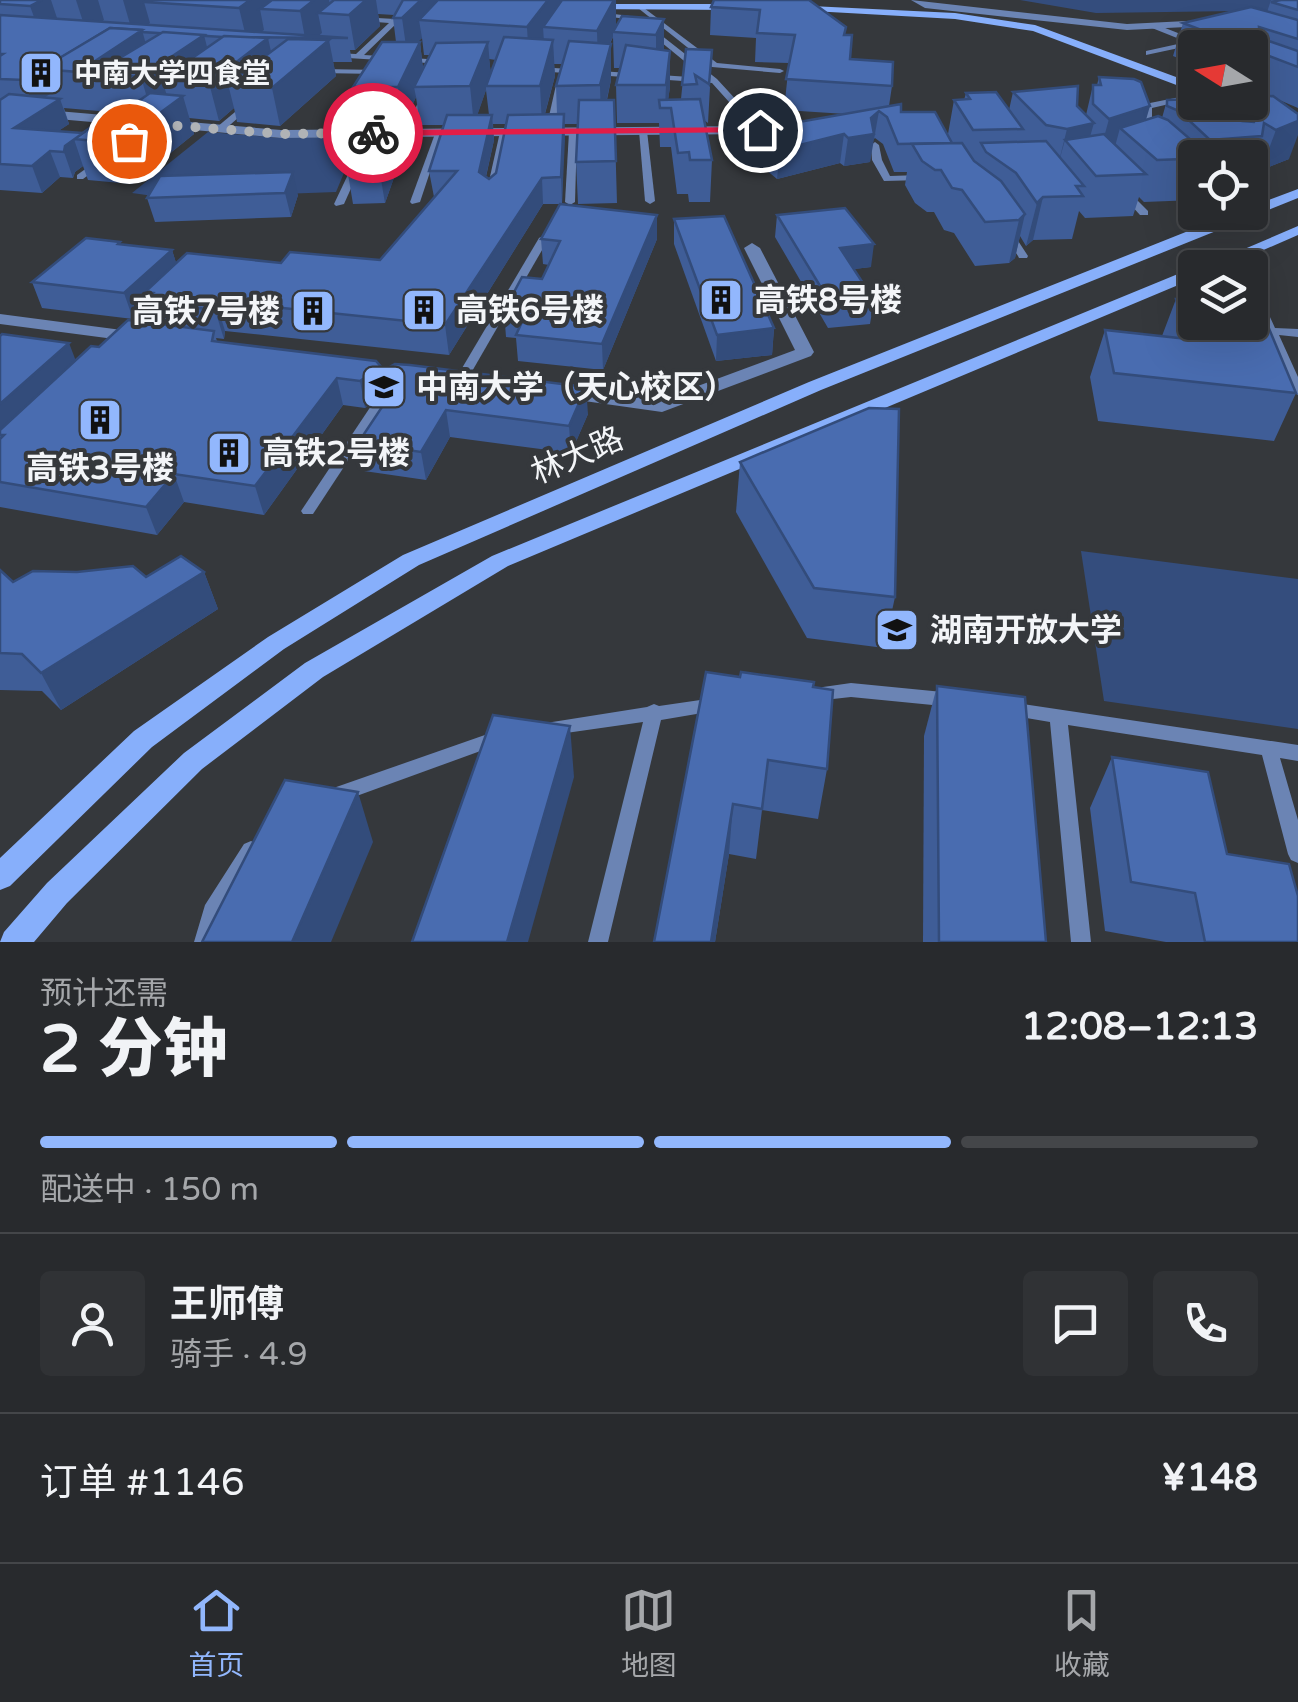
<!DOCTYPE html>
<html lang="zh">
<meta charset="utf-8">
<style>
:root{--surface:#282a2d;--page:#303235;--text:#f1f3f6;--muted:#a5a7aa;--line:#444649;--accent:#92b7fd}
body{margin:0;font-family:"Varela Round","Noto Sans SC",sans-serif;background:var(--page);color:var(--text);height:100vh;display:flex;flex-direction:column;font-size:38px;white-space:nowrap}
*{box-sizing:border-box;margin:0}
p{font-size:32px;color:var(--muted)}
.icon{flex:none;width:55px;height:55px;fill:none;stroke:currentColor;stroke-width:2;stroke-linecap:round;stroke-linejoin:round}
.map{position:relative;height:942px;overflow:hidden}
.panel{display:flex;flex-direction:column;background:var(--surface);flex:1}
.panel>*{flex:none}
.needle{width:65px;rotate:281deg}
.tools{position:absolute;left:1178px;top:30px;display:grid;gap:20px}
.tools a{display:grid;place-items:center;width:90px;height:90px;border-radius:10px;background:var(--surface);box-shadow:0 10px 40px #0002,0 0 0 2px var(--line);font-size:50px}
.pin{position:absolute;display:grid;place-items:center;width:85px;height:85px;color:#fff;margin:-42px;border:5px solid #fff;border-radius:50%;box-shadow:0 2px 10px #0007}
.courier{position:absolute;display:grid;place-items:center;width:100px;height:100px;margin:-50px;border:8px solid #e11d48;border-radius:50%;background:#fff;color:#222;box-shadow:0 2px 12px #0007}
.overview em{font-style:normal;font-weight:800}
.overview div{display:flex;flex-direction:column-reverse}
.overview{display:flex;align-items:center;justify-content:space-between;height:170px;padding:0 40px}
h1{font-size:65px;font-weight:800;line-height:75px}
.bar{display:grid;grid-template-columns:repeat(4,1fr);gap:15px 10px;align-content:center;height:120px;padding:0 40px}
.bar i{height:12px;border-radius:8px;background:var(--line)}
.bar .current{background:var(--accent)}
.bar p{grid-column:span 4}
.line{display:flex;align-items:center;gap:25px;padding:0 40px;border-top:2px solid var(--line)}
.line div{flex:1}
.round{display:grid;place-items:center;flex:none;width:105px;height:105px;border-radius:10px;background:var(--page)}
.menu{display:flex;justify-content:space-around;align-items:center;height:140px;border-top:2px solid var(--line);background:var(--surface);font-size:28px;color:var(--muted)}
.menu a{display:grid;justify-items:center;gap:5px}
.menu .current{color:var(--accent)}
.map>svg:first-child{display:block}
</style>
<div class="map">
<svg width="1298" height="942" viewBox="0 0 1298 942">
<rect width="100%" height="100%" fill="#35383c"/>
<!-- green -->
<g fill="#344d7d">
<path d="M1020,0h278v10l-202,3z"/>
<path d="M208,132l73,6 78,-1 -23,55 -168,6 -36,-5z"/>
<path d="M1081,551l217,28v150l-194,-28z"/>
</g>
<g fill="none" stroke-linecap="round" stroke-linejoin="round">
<!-- lane -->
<g fill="#6b84b4" fill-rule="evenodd">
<path d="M640,5l77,58 63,6 4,2 -4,2 -68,-6 -74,-59z"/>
<path d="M598,12l40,5 79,62 45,49v4h-6l-44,-49 -176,-12 -1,-2 4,-2 166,11 -71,-58 -38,-5z"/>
<path d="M360,17l35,2 4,2 -35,34 79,5 4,2 -4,2 -111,-7v-4h3l21,1 33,-31 -26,-2z"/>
<path d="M1155,24l56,22v2h-11l-7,-3 -47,10v-4l41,-9 -35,-14 -1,-2z"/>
<path d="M321,69l58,1 4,2 -4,2 -61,-1 -1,-2z"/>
<path d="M560,83l4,2 -12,47 -7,2 11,-49z"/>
<path d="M422,94l7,2 -17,37 -7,2 -1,-2z"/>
<path d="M1195,94v4l-43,10v30l-7,2v-36z"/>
<path d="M362,100l7,2 -19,33h-6l-1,-2z"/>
<path d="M247,102l7,2 -31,27h-6v-4z"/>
<path d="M643,128l4,3 8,70 -5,3 -5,-3 -6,-70z"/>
<path d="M504,129l4,3 -11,58 -5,3 -5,-3 13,-58z"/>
<path d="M573,129l4,3 -2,70 -5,3 -5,-3 4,-70z"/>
<path d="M436,131l7,2 -23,69 -8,2 -2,-2z"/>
<path d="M875,142l4,3 3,15 8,16 30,-1 3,1v4l-39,1 -12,-21 -1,-15z"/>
<path d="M98,160l8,2 -23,17h-6v-4z"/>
<path d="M353,164l8,2 -17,38 -8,2 -2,-2z"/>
<path d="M1250,167l8,5v4l-8,-1z"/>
<path d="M1120,189h6l22,22v4h-8l-20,-22z"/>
<path d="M1007,229l4,1 17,26 -1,2h-8l-1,-2 -16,-24z"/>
<path d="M544,235l5,3 -82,142 -2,3h-8l-2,-3 84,-142z"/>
<path d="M1250,281l5,3 20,44 23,1v8l-19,-2 19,42v18l-6,-4 -42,-95z"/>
<path d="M376,405l6,4 -69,105h-10l-2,-3 70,-105z"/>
<path d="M851,683l102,10 6,2 3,5 -3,5 -6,2 -102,-10 -36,4 -6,-2 -3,-5 3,-5z"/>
<path d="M714,698l6,2 3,5 -3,5 -59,10 -53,222h-20l55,-220 -91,13 -6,-2 -3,-5 3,-5 101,-16 7,-3 5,2z"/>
<path d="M1009,702l289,43v16l-18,-3 18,62v43l-7,-3 -3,-6 -26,-99 -194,-30 23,217h-20l-21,-220 -47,-8 -3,-5 3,-5z"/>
<path d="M502,729l6,2 3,5 -3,5 -179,65 -7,-2 -2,-6 2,-6z"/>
<path d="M251,841l7,3 3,6 -40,65 -7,27h-20l11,-37 39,-61z"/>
</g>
<!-- street -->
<g fill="#6b84b4" fill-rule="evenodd">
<path d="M911,0l216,24 79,-4 5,3 -5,3 -79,4 -202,-22z"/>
<path d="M0,106l138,12 6,4 -6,4 -138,-12z"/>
<path d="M166,120l115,10 478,-4 6,4 -6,4 -478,4 -119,-11 -2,-3z"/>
<path d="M752,243l8,5 54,104 -3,4 -149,56 -106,-15 -3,-4 9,-5 98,12 135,-50 -51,-102z"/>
<path d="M0,314l137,18 9,5 -9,5 -137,-18z"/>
</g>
<!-- secondary -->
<g fill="#87affb" fill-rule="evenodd">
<path d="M589,4h146l5,3 -5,3 -150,-1z"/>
<path d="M790,5l165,8 80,12 160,59v8l-162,-61 -78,-12 -161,-9z"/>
<path d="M1298,189v9l-477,192 -402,175 -135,84 -132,98 -142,139 -10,4v-32l134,-127 134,-94 135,-82 406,-173 427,-170h14v-5z"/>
<path d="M1298,226v9l-76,33h-22z"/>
<path d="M1195,267v11l-687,288 -185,111 -121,92 -135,134 -33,39h-34l4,-10 43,-49 137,-130 121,-90 187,-107z"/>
</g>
</g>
<!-- wall -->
<g fill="#3f5d97" fill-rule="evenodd">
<path d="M0,0h616v27l48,-8v31l6,37 -2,13 13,-1 5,-50 24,38 -2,36 -4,-3 8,40 -2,42h-21l-1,-8h-11l-6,-47h-11l-1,-24h-42l-1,-38 4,-17h-6l-1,-31 -3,7 1,36 -4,20h7l3,103 -39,1 -2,-42 2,-38h-14l-2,80 95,35 -54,131 -85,-9 -2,-23 -10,-1 -2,-26 38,-32 7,-14 -6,-1 -2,-25 19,-35h-17l-94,151 -224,-24 -1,8 -8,-1 1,3 167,29 204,44 -17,39 -121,-16 -24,43 -62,-9 -6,-28 24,-36 -7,-6 -10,7 -22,-3 -79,110 -80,-13 -27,33 -157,-28v-171l76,24 23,-13 52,-24 -5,-16 -13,12 -91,-11 -10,-26 89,-38 51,6 4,13h105l99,-3 54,-63 -5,-26 15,-46h-24l-4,-28 -11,25 2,19 -22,62 -32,1 -7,-42 16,-36h-2l-7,-39 43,-45 -3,-24 1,-3 -16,-1 2,12 -25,24h-5l2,12h-19l3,14 -56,50 -43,-4 -3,-14 -15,13 -30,-3 5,16 -62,50 -44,-4 -5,-14 -8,6 -2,6 -13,-1 -18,16 -42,-3zM422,38l2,17h6l-7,14 -3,-27h-3zM489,59l7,1 -5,14zM554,64h8l-6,22 1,28h-12l10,-38zM486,90l3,25h-12zM64,108l58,5 -12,8 -27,12 -25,-2 11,-7zM493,124h13l-10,49 -7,6 -3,-2 8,-37z"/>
<path d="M809,0l36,35 5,24 42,27 -3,20 59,28 6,-34h10l2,-7 43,17 4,-18 64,14 9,9 7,-30h4l2,-8 47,43 16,-2 5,-18 63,12 4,-10h16l20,-6 -20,-8v-40h-55v17l-22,-9 10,-33 84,-11 4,-12h27v108l-21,-9 12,60 -28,11 -10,-6 -1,3v-9h-55v42l-51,2 -5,-5 -6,19 -48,2 -6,-7 -7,28 -39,1 -7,6 -6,-10 -5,22 -6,5 -34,3 -21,-33 -10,-3 -10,-18h-7l-12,-9 -10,-18 2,-13h-13l-11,-28 -8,-6 -2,2 -3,22 -26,4 -4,-3 -63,16 -25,-21 1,-28 93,-16 -62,-4 5,-47 -34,-1 1,-24 -46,-3 1,-28z"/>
<path d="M160,176l138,19 -7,22 -136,5 -8,-24z"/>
<path d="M777,215l94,52 -17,2 20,31 -4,24 -42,4 -53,-91z"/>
<path d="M674,219l100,109 -2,27 -56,6 -42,-117z"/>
<path d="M1176,299l120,94 -22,48 -176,-20 -8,-44 15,-47 57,6z"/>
<path d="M740,462l155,135 -11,51 -77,-10 -71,-126z"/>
<path d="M0,570l13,12 133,-5 58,-5 14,37 -157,101 -19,-19 -42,-1z"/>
<path d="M706,672l121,97 -9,50 -56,-9 -6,49 -27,-5 -14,88h-61z"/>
<path d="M937,686l109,256h-123l1,-206z"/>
<path d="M1112,757l186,185h-132l-61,-11 -15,-123z"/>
</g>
<!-- shaded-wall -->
<g fill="#334c7b">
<path d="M42,0h9l6,18 -19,10 -8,-22z"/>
<path d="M76,0h22l6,20 -18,11z"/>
<path d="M123,0h43l-22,2 6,21 -13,9 -5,-1z"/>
<path d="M250,0h42l-32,9 4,21 -11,7h-7l-7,-29z"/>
<path d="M314,0h15l2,14 -13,-1 4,20 -6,5h-11l-5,-27z"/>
<path d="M366,0h10l4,26 -25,24 -6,-35z"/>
<path d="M421,0h39l-41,20 3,18 -15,15 -5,-35z"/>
<path d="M548,0h13l-18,27 1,15 -15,20 -2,-35z"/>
<path d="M614,0h2v32h-3v5l-15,30 -1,-36z"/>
<path d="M664,19v35l-8,17v-36z"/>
<path d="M142,30l10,36 -57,8 -53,-5z"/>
<path d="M204,35l9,36 -51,8 7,24 -17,12 -11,-38z"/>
<path d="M268,38l8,36 -48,10 6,24 -15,13 -10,-38z"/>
<path d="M329,40l7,36 -56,50 -8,-38z"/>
<path d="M553,40l2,36 -13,48 -2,-38z"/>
<path d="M420,42l4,37 -10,8 2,10 -11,25 2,19 -22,62 -7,-41 22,-57 -2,-18z"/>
<path d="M488,42l3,36 -5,8v4l-12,35 -4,-39z"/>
<path d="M611,44v36l-10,44 -1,-39z"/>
<path d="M670,51v36l-3,21h-2l1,-23z"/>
<path d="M41,70l9,24 -17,11 -9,-25z"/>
<path d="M183,96l11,38 -62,50 -13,-41z"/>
<path d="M60,99l9,25 -45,30 -10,-26z"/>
<path d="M1150,106l-11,38 -19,-16 -7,26 -15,5 11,-40z"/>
<path d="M879,111l-9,51 -26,4 4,-28z"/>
<path d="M564,114l1,25 -3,65 -1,-27z"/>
<path d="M492,115l2,25 -13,58 -2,-26z"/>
<path d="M1298,121v14l-9,24 -28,11 15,-40z"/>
<path d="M1094,123l-11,38 -18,-21 -8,29 10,-40z"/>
<path d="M844,134l-4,29 -63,16 3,-29z"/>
<path d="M74,139l9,27 -8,6 -2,6 -9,-26 1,-6z"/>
<path d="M50,151l10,26 -18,16 -10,-27z"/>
<path d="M293,172l5,23 -7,22 -6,-24z"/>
<path d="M542,178l1,26 -94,151 -4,-30z"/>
<path d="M1043,197l-10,43 -7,6 11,-43z"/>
<path d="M1025,214l-10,44 -6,5 10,-43z"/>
<path d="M657,215v24l-54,131 -1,-26z"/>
<path d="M874,244l-3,23 -34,4 3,-23z"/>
<path d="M172,250l8,25 -27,18 -8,-1 3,9h-4l2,6 -13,12 -9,-26z"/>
<path d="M216,301l9,30 -1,8 -9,-29z"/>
<path d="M774,328l-2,27 -56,6 1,-26z"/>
<path d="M69,343l10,26 -75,66h-4v-31z"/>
<path d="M370,374l5,27 -10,7 -5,-27z"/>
<path d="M337,378l6,27 -79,110 -9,-29z"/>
<path d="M586,387l2,27 -17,39 -2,-27z"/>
<path d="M446,410l4,27 -24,43 -5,-28z"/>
<path d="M174,474l10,28 -27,33 -11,-28z"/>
<path d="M204,572l14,37 -157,101 -20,-37z"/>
<path d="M570,726l4,51 -46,165h-21z"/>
<path d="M358,792l15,50 -42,100h-39z"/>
<path d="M733,804l-4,50 -14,88h-4z"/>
</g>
<!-- building -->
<g fill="#496cb0" stroke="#334c7b" stroke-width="2.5">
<path d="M0,0h42l-12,6 -30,-2z"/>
<path d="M147,0h103l-11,8 -95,-6z"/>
<path d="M272,0h42l-14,11 -40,-2z"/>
<path d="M334,0h32l-17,15 -31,-2z"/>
<path d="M403,0h18l-19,18h-9z"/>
<path d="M438,0h110l-21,27 -108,-7z"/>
<path d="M562,0h52l-17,31 -54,-4z"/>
<path d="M714,0h95l37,27 -2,8h8l-2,24 43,3 -1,24 -106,-7 9,-44 -38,-2 3,-23 -49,-3z"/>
<path d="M1281,0h17v10l-27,-8z"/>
<path d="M1251,7l47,13v19l-39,-12 1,11 38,13v16l-115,-44z"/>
<path d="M0,15l348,23 -125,-1 -81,-5v-2l-32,-2 -86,52 -24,-1v-23l3,-2h-3z"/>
<path d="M622,16l42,3 -8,16 -43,-3z"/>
<path d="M110,28l32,2 -47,31 -3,6 6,4 65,-39 41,3 -63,42 -100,-8z"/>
<path d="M224,36l44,2 -59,45 -47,-4z"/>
<path d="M504,37l49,3 -13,46h-54z"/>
<path d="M288,39l41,1 -57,48 -44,-4z"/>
<path d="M569,41l42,3 -11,41 -44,1z"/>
<path d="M382,42h38l-22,45h-45z"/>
<path d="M488,42l-18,44 -56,1 22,-44z"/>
<path d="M626,45l44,6 -4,34h-50z"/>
<path d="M686,49l26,1 -3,34 -14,-9 2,9 -15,1z"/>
<path d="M1099,77l35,2 7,3 9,24 -41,13 -16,-15v-19h8z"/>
<path d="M1078,86l-1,20 17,17 -27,6 -21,-4 -33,-33z"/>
<path d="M996,92l27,37 -50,1 -19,-30 16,-1 -4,-6z"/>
<path d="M150,93l33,3 -64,47 -45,-4 27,-19 9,1z"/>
<path d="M9,94l51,5 -46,29 69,5 -18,13 -1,6 -14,-1 -18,15 -32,-2v-64z"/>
<path d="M1273,96l25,18v7l-22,9 -12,-7 -2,13 -52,4 -31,-29 -12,-5v-6l28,-1v3h24l23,19 12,1 3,-6 -16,-14h9v-5z"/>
<path d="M700,99l12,61h-22l-1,-8 -11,1 -7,-45h-11l-1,-8z"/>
<path d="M579,100h35l2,61 -40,1z"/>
<path d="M373,102h29l-24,60h-32z"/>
<path d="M901,104v8h34l17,31 -54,1 -11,-27 -8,-6 -8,7 3,16 -26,4 -4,-4 -64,16 -27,-20z"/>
<path d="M564,114l-3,63 -19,1 -97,147 -229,-24 -1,9 -71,-9 9,-8 -8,-1 42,-39 94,10 9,-11 90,8 77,-89h-28l18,-56h45l-13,57 10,7 7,-6 12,-58z"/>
<path d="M1158,116l10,4 44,38 -55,2 -37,-32z"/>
<path d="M1104,134l42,40 -50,2 -31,-36z"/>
<path d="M1046,141l38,45h-8l7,10 -40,1 -6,6 -21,-30 -30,-21 -5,-9z"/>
<path d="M962,143l12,18 27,20 24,33 -6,6 -34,2 -23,-32 -10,-2 -11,-18h-6l-13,-9 -10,-17z"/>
<path d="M293,172l-8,21 -138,5 13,-22z"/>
<path d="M560,204l97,11 -55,129 -86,-9 10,-22 -22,-2 18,-34 20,2 18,-38 -19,-2z"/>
<path d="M845,208l29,36 -34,4 34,52 -43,4 -54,-89z"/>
<path d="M724,216l50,112 -57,7 -43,-116z"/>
<path d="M86,238l34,4 -2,2 54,6 -48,43 -92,-11z"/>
<path d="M1176,299l19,1v22h55v-16l10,1 36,86 -182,-20 -9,-43 83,9z"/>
<path d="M128,320l86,11 -2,10 164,20 8,9 11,-6 15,1 176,22 -17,39 -123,-16 -25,42 -63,-9 38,-57 -16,-3 -10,-9 -10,7 -23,-3 -82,108 -81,-12 -28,33 -146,-25v-43l4,-4h-4v-5l91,-84 8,1z"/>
<path d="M2,334l67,9 -69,61v-68z"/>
<path d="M869,408l30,1 -4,188 -81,-9 -74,-126z"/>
<path d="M181,556l23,16 -163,101 -19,-19 -22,-1v-83l13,12 20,-11 44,1 56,-6 13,11z"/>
<path d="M706,672l34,5 1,-5 73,10 -1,5 20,3 -6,79 -59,-9 -6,49 -29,-5 -22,138h-57z"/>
<path d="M937,686l88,11 21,245h-107z"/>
<path d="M493,715l77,11 -63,216h-95z"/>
<path d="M1112,757l96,15 19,82 62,10 9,32v46h-93l-10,-49 -64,-11z"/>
<path d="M285,780l73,12 -66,150h-90z"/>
</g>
<!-- route -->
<path fill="#e11d48" d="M760,127l3,5 -390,4 -5,-3 5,-3z"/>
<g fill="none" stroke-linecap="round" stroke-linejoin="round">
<!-- done -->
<path stroke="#b0b3b6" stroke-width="10" stroke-dasharray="0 18" d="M129,141l24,-17 129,10 91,-1"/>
</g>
<!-- icons -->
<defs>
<symbol id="building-square" viewBox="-11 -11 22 22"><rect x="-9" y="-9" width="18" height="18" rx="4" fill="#92b7fd" stroke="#35383c"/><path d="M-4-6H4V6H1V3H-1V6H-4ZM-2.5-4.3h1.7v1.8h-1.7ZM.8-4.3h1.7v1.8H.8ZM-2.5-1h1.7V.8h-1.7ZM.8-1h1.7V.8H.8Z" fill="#111"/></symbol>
<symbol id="university-square" viewBox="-11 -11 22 22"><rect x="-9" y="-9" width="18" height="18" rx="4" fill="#92b7fd" stroke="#35383c"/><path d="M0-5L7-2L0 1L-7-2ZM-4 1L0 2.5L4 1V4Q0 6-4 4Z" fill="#111"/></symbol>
<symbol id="school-square" viewBox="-11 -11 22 22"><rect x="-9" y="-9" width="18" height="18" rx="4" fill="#92b7fd" stroke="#35383c"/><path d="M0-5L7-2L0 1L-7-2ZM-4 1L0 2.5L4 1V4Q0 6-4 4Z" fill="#111"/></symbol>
</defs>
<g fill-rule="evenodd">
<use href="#building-square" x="16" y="48" width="50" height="50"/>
<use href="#building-square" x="696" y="275" width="50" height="50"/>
<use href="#building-square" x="399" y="285" width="50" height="50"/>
<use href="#building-square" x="288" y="286" width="50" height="50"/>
<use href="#university-square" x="359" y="362" width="50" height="50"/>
<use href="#building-square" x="75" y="395" width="50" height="50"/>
<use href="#building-square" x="204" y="428" width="50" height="50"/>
<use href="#school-square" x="872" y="605" width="50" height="50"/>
</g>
<g text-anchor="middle" stroke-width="8" stroke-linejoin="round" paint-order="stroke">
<!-- far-poi labels -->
<g font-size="28" font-weight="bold" fill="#f3f5f8" stroke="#35383c" text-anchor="start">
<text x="74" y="83">中南大学四食堂</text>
</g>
<!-- poi labels -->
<g font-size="32" font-weight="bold" fill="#f3f5f8" stroke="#35383c" text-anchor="start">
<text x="754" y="311">高铁8号楼</text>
<text x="456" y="321">高铁6号楼</text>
<text x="280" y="322" text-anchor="end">高铁7号楼</text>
<text x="416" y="398">中南大学（天心校区）</text>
<text x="262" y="464">高铁2号楼</text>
<text x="100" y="479" text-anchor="middle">高铁3号楼</text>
<text x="930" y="641">湖南开放大学</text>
</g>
<!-- street labels -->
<g font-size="32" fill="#f3f5f8" stroke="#35383c">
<text transform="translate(577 455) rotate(-23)" y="11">林大路</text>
</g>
</g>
</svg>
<div class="tools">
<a><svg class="needle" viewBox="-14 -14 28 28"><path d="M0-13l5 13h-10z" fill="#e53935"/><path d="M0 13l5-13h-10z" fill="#a5a7aa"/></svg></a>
<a><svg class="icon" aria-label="locate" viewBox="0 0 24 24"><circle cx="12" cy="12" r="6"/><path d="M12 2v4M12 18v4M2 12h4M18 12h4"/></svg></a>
<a><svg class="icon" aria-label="layers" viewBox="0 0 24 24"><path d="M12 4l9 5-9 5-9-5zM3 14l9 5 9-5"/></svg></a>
</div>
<div class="pin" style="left:129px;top:141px;background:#ea580c"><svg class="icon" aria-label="bag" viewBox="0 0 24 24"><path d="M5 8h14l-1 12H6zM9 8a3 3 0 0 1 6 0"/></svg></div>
<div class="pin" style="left:760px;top:130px;background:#1f2937"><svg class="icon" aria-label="home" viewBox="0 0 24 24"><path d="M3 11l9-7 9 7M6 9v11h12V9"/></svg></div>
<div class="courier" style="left:373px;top:133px"><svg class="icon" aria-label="bike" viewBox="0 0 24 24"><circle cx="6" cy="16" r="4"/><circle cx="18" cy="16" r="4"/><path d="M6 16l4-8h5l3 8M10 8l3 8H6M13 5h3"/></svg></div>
</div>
<section class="panel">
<div class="overview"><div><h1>2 分钟</h1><p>预计还需</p></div><em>12:08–12:13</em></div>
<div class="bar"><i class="current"></i><i class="current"></i><i class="current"></i><i></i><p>配送中 · 150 m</p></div>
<div class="line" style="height:180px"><a class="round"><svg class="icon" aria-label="person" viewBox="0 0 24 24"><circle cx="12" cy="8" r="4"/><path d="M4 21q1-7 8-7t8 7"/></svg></a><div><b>王师傅</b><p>骑手 · 4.9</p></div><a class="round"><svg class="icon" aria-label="chat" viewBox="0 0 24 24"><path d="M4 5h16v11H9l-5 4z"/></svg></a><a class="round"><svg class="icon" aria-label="phone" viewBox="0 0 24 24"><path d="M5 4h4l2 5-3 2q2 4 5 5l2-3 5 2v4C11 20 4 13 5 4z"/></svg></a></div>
<div class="line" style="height:130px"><div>订单 #1146</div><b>¥148</b></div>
</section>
<nav class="menu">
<a class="current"><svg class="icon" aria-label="home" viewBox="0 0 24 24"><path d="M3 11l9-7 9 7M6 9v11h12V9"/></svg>首页</a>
<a><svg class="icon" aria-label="map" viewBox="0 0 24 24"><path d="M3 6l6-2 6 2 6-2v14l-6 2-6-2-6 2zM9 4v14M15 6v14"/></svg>地图</a>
<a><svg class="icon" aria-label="saved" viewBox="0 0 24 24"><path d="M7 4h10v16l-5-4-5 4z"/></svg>收藏</a>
</nav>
